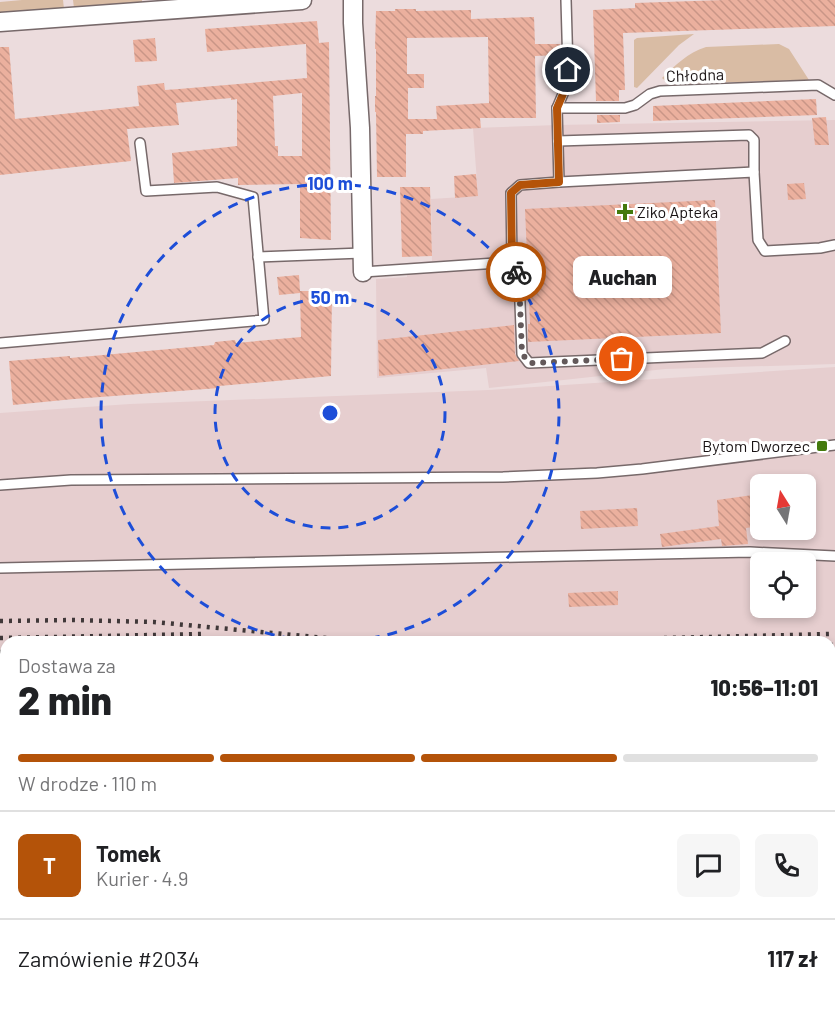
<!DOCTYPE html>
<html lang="pl">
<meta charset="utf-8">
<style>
:root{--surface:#fff;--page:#f6f6f6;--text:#202124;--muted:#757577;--line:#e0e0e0;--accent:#b45309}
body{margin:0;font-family:Barlow,sans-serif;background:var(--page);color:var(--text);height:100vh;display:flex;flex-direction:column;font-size:22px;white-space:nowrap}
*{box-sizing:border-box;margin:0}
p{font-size:20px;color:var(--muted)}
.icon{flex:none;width:33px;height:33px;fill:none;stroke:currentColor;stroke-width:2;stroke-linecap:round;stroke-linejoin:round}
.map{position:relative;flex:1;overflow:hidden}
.sheet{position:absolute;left:0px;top:636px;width:836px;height:374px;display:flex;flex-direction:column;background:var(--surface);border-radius:18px 18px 0 0;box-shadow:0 3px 9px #0003}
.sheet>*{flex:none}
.needle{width:39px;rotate:349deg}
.tools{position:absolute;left:750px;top:474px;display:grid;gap:12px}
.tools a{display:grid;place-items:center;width:66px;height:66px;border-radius:9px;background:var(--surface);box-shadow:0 3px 9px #0003;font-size:30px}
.pin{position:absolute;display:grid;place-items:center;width:51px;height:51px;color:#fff;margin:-26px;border:3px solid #fff;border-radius:50%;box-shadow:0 2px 6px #0007}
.courier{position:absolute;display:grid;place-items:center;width:60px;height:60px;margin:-30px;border:4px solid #b45309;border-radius:50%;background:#fff;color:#222;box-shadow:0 2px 8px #0007}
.bubble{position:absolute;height:42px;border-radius:9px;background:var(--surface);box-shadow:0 3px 9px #0003;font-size:20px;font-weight:800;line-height:42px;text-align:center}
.overview em{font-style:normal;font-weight:800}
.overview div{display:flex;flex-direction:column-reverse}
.overview{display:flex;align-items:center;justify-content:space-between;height:102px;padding:0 18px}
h1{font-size:39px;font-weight:800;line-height:45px}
.bar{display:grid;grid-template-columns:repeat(4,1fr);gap:9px 6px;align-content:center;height:72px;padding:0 18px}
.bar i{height:8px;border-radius:4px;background:var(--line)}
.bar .current{background:var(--accent)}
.bar p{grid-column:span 4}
.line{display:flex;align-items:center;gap:15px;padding:0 18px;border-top:2px solid var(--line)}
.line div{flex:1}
.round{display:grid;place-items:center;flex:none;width:63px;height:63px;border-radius:9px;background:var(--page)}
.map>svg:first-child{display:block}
</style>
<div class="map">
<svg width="835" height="1009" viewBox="0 0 835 1009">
<defs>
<pattern id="forest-crowns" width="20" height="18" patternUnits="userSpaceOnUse" patternTransform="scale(1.5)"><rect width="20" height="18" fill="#d9bca4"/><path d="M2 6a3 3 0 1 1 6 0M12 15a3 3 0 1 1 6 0" fill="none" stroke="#baa18c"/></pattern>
<pattern id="garden-furrows" width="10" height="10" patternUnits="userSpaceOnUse" patternTransform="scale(1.5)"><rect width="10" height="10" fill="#d9bca4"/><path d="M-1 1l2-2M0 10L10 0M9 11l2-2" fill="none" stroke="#baa18c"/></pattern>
<pattern id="building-back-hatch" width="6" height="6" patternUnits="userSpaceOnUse" patternTransform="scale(1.5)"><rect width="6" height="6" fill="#ebb09e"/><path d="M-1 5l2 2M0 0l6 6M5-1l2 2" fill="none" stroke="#c99687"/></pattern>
</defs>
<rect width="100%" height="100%" fill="#ecdcdd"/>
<!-- built -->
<g fill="#e6cecf" fill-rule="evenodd">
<path d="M835,120v244l-170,5 -176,19 -3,-20 -109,10 -1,-99 31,-2v-14l25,-2 -1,-62 47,-3 -5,-68 84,-3z"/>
<path d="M835,367v602l-5,1v-328h-824v305l-6,-1v-533l130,-9 359,-14zM760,484h46v46h-46zM760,562h46v46h-46z"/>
</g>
<!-- grass -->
<g fill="#d9bca4">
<path d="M22,0h41l1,9 -64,5v-12z"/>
<path d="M73,0h69v3l-68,5z"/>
<path d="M694,34l-15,11 -42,43 -3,-1v-47l3,-2z"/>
<path d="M779,44l10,5 20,31 -140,4 -7,-6c14,-13 25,-25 44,-31z"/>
<path d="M0,946l6,1v57h326l7,5h-339z"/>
</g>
<!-- forest -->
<path fill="url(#forest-crowns)" d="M830,962h5v47h-146l-9,-5h150z"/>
<!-- garden -->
<path fill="url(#garden-furrows)" d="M332,1004h348l9,5h-350z"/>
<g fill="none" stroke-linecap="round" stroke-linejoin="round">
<!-- river -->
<g stroke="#9d769d" stroke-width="27">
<path d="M0,991h6"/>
<path d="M63,1004l33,5"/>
<path d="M733,1004l10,5"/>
<path d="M778,1009l57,-3"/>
</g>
</g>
<!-- building -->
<g fill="url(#building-back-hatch)" fill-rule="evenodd">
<path d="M724,0h111v26l-212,7 2,57h-6v11h-23l-3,-91 42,-2v-5z"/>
<path d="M395,9h21v2l55,-1v9l63,-2 1,27h25l1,11 -26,1 1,62h-56l1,10 -58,3v3h-17v43h-29l-1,-65h-1v-16h1v-47h-1l1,-38h19zM488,37l1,66 -53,3 1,13h-29v-31h16v-14h-17v-36z"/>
<path d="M317,21l2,22 10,-1 2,198 -31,-2v-54l-62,1v-7l-64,5 -2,-30 65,-7v-47l-6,1v-2l-55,5 3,22 -52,4 4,32 -131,14v-128h9l6,72 124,-13 -2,-20 27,-3 1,7 14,-1 128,-11 -1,-34 -99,8 -2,-23zM302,93v63h-24v-10h-3l-2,-50z"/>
<path d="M155,38l2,23 -22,1 -2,-22z"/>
<path d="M816,99l1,16 -164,6v-15z"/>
<path d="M597,115h23v7l-23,1z"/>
<path d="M826,117l3,28h-14l-3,-27z"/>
<path d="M476,174l2,22 -23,2 -1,-22z"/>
<path d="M804,183l2,16 -18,1 -1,-16z"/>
<path d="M400,187h30l2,69 -30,1z"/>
<path d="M715,200l6,133 -193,9v-18h2l-5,-115z"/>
<path d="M299,275l1,16h32l-1,85 -112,10v2l-145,11 -61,6 -4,-44 61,-5v2l144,-13 1,-3 20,-2 1,3 65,-6 -1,-44 -21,2 -2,-18z"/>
<path d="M514,325l1,29 4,7 -140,15 -1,-36z"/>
<path d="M760,494v32l-14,2 2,16 -26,2 -1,-7 -59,8 -2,-13 59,-8 -2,-26z"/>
<path d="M637,508l1,18 -57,3 -1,-18z"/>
<path d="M618,591v14l-49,2 -1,-14z"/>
</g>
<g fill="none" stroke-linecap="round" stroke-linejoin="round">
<defs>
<g id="lane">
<path d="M557,108h68l10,-3 15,-11 10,-3 158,-6 17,10"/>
<path d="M558,141l191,-6 5,5v32"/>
<path d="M559,182l-2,-74 6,-14 5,-24 -2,-70"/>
<path d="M258,257l104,-4"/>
<path d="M512,262l7,16 3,76 7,9 233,-10 23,-12"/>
<path d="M363,272l149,-10 -1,-69 9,-8 39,-3 195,-10 4,68 7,11 55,-3 15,-3"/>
<path d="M0,343l264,-23 -11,-123 -36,-10 -71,4 -6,-48"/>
<path d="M0,485l71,-5 432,-3 94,-4 45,-4 193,-24"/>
<path d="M0,568l750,-16 85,4"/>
</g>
<g id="street">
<path d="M353,0v23l7,105 3,144"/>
<path d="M0,22l302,-22"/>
</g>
</defs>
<!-- lane casing -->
<use href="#lane" stroke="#77696a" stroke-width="12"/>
<!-- street casing -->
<use href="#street" stroke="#77696a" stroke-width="21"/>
<!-- lane -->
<use href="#lane" stroke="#fff" stroke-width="9"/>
<!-- street -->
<use href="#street" stroke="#fff" stroke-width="18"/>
<!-- rail -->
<g stroke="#403839" stroke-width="4.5" stroke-dasharray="3 6" stroke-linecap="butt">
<path d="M0,621l73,-1 81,2 215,20"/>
<path d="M0,638l204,-4"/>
<path d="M502,642l329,-8"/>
<path d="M830,645h5"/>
<path d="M0,652h6"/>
<path d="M830,654h5"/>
<path d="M0,663l6,-1"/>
<path d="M0,674h6"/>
<path d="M830,674h5"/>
<path d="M0,685h6"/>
<path d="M0,696h6"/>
<path d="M830,697h5"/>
<path d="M0,708l6,-1"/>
<path d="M830,714h5"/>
<path d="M0,722l6,-1"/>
<path d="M830,725h5"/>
<path d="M0,733h6"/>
<path d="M0,746h6"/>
<path d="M0,923h6"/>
<path d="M830,960h5"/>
</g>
</g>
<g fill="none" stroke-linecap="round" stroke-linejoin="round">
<!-- done -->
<path stroke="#63595a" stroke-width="6" stroke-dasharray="0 10.8" d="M516,272l3,6 3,76 8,9 92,-4"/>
<!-- route -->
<path stroke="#b45309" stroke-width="8" d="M516,272l-4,-10 -1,-69 9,-8 39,-3 -2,-74 6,-14 5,-24"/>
</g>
<!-- distance rings -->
<g fill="none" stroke="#1d4ed8" stroke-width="3" stroke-dasharray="10 8">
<circle cx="330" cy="413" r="115"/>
<path d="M328 642A229 229 0 1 1 332 642"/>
</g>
<!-- markers -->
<g fill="#447a0d" stroke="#fff" stroke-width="2">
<path d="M622 203h6v6h6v6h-6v6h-6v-6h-6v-6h6z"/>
<rect x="816" y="440" width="12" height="12" rx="3"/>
</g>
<g text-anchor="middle" stroke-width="6" stroke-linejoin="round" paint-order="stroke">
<!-- street labels -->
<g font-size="16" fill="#191314" stroke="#fff">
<text transform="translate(695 75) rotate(-2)" y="6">Chłodna</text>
</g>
<!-- poi labels -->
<g font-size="16" fill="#191314" stroke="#fff" text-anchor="start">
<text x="637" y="218">Ziko Apteka</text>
<text x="810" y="452" text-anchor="end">Bytom Dworzec</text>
</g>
</g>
<circle cx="330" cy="413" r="9" fill="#1d4ed8" stroke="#fff" stroke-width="3"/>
<g font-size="18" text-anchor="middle" font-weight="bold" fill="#1d4ed8" stroke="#fff" stroke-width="6" stroke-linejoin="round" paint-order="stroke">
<text x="330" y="190">100 m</text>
<text x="330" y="304">50 m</text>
</g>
</svg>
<div class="tools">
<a><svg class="needle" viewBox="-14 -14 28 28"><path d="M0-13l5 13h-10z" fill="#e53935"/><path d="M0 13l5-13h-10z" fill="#757577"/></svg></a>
<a><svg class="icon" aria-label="locate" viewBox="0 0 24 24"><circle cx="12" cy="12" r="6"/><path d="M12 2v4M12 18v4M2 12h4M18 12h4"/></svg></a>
</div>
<div class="pin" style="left:622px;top:359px;background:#ea580c"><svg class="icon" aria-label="bag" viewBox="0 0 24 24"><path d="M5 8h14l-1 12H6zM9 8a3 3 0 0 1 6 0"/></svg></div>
<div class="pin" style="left:568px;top:70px;background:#1f2937"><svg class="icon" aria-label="home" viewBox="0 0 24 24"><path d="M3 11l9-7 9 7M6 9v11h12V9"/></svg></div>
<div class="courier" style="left:516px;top:272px"><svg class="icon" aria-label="bike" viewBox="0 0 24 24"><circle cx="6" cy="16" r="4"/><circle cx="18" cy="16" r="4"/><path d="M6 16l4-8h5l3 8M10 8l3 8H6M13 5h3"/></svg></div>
<div class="bubble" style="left:573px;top:256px;width:99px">Auchan</div>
<section class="sheet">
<div class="overview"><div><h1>2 min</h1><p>Dostawa za</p></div><em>10:56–11:01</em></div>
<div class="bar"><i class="current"></i><i class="current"></i><i class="current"></i><i></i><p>W drodze · 110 m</p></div>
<div class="line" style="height:108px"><b class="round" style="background:var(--accent);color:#fff">T</b><div><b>Tomek</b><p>Kurier · 4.9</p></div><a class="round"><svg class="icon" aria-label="chat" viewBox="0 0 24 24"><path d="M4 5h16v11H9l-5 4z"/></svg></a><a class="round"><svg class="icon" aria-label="phone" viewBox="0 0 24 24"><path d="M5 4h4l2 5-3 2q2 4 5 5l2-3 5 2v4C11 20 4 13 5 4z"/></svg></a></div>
<div class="line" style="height:78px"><div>Zamówienie #2034</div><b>117 zł</b></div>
</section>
</div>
